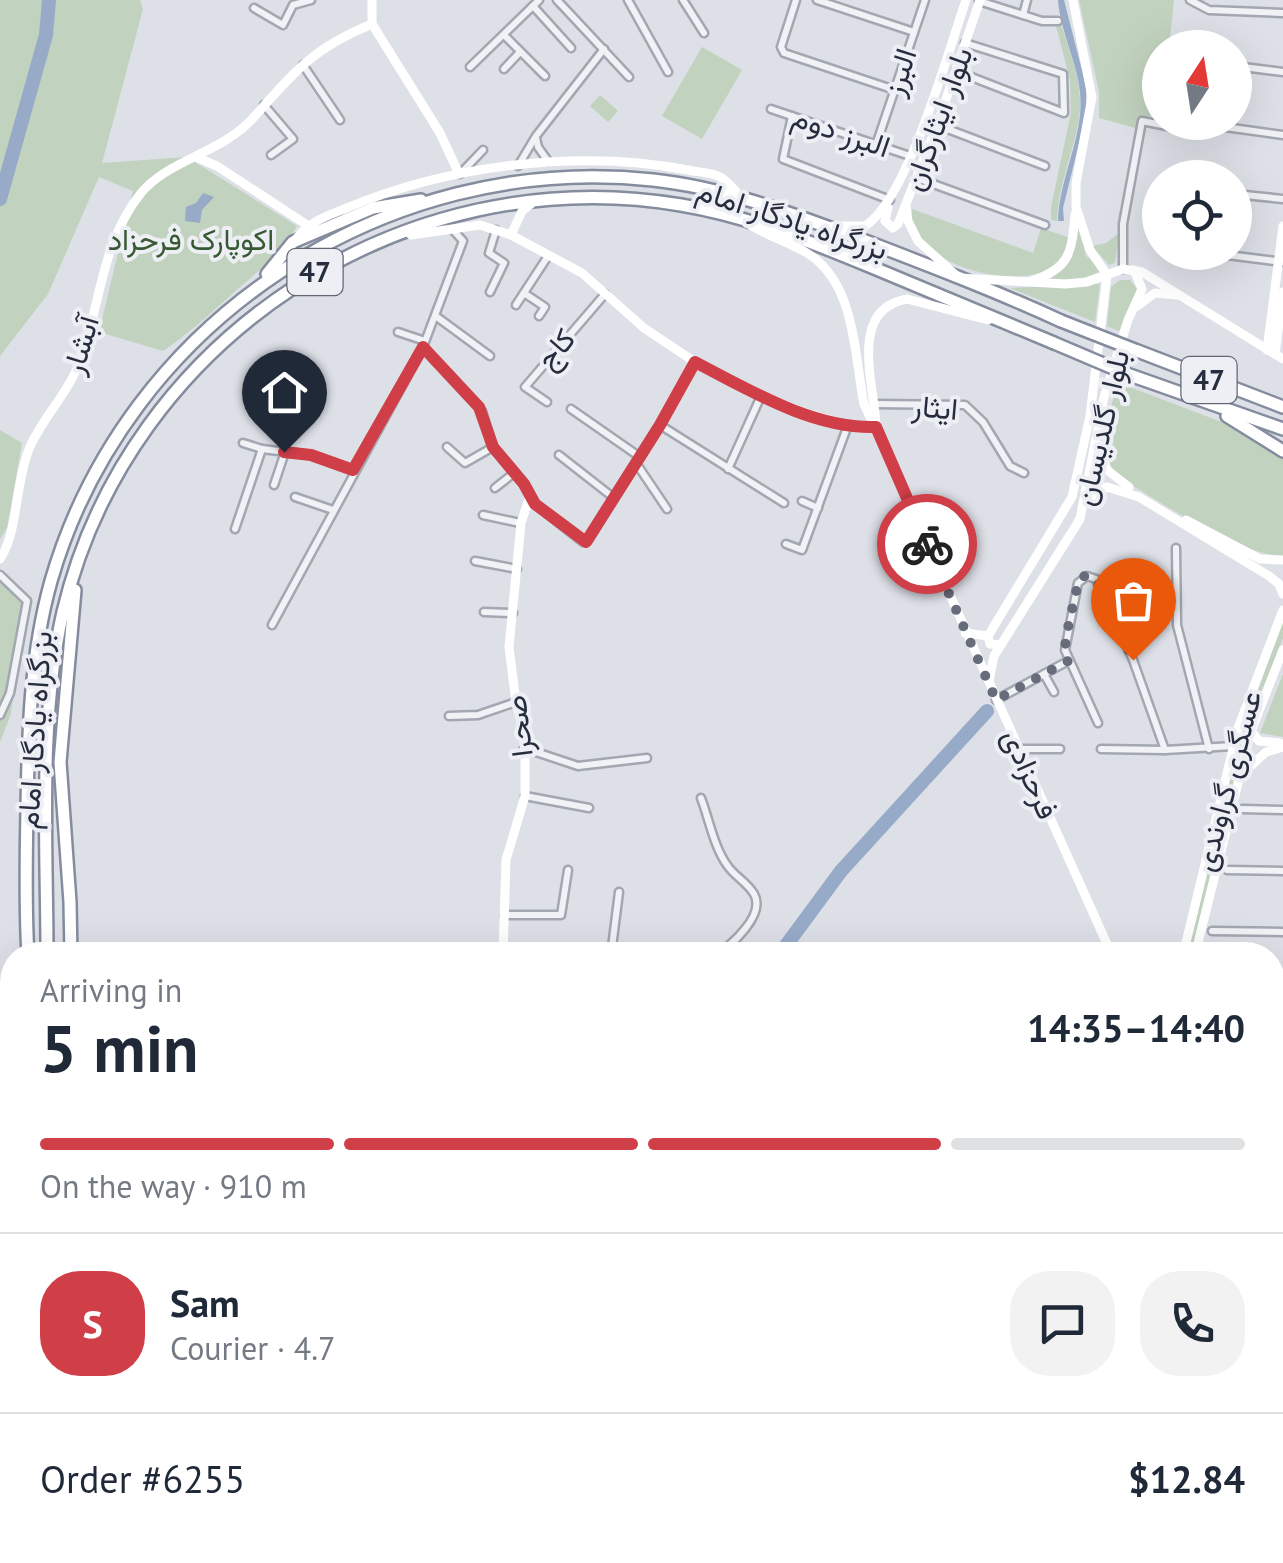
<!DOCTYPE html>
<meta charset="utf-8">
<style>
:root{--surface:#fff;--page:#f2f2f3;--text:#1f2937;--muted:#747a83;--line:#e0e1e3;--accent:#d03e48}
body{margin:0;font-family:"PT Sans",Vazirmatn,sans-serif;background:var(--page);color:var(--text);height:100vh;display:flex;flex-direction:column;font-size:38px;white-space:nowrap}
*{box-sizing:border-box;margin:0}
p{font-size:32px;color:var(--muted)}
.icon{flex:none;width:55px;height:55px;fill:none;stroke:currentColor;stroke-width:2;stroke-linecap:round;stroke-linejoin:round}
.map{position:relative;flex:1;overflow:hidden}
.panel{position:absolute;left:0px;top:942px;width:1285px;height:622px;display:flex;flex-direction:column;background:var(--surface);border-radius:40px 40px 0 0;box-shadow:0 10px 40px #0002}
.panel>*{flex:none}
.needle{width:65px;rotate:12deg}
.tools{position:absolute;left:1142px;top:30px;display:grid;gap:20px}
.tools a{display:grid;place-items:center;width:110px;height:110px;border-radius:50%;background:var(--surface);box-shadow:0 10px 40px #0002;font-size:50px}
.pin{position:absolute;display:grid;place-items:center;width:85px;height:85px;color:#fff;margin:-102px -42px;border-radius:50% 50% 50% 0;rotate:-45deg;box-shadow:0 0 10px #0007}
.pin .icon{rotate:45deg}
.courier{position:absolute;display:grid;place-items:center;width:100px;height:100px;margin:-50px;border:8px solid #d03e48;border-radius:50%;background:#fff;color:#222;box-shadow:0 2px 12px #0007}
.head em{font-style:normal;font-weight:800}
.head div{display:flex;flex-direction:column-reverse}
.head{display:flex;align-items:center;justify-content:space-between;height:170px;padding:0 40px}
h1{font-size:65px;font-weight:800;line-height:75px}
.bar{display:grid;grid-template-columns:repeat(4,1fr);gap:15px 10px;align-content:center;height:120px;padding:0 40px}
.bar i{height:12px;border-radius:8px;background:var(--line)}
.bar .on{background:var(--accent)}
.bar p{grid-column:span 4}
.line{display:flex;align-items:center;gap:25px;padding:0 40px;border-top:2px solid var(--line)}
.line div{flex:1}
.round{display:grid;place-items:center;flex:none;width:105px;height:105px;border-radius:40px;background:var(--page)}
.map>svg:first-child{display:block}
</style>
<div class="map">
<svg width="1283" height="1563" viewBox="0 0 1283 1563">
<rect width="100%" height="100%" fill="#dde0e7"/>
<!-- green -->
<g fill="#c1d2be">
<path d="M0,0h140l3,9 -41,154 85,-6 110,69c-17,31 -41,46 -66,69 -22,20 -43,39 -68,56l-64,-19 34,-141 -34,-14 -51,117 -48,62z"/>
<path d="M1079,0h95l-5,47 -9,1v42l-5,25 -14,3 -2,11 -40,-11v-27z"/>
<path d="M1061,25c10,29 23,62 18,94 -6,34 -21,67 -22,102l-6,-1v-13l20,-94 -1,-33 -14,-54z"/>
<path d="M702,47l40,23 -40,69 -40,-23z"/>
<path d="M600,95l18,16 -10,11 -18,-16z"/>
<path d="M912,209l121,44 8,-25 29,10c-4,9 -6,22 -14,27 -38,30 -154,-3 -144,-56z"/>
<path d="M1077,221l9,35 18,14 -26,10 -34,-1c20,-18 36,-29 33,-58z"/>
<path d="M1119,233l-4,30 -6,2 -17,-19 14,-3z"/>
<path d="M1120,280h10l7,9 -18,42 -12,-5 4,-39z"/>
<path d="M1100,284l-5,38 -85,-34z"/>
<path d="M1119,383l113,43 51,31v99c-44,-1 -125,-55 -164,-79 -27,-30 -11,-61 0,-94z"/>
<path d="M0,430l22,13 -15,85 -7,11z"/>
<path d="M0,572l31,25 -12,44 -8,73 -11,28z"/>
<path d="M1283,621v17l-40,105 -52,212h-5l49,-200z"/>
<path d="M1283,674v63l-23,-4z"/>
<path d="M0,1157l12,15v53h-12z"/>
<path d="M1272,1263h11v119h-10z"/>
<path d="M5,1511h7l-3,29 -9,23v-29z"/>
<path d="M80,1553v-1l39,1 -3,10h-36z"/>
<rect x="679" y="1553" width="147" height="10"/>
</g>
<!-- water -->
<g fill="#97abc9">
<path d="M1058,0h6l22,86v29l-23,93 1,13h-6c1,-36 18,-70 22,-106 5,-41 -19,-76 -22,-115z"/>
<path d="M203,193l11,4 -12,13 -2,13 -15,-2 1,-14 10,-4z"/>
</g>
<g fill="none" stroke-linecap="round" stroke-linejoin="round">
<!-- river -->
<g stroke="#97abc9" stroke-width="14">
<path d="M0,199l46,-164 3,-35"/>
<path d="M779,955l62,-84 146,-160"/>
</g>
<defs>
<g id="street">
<path d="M557,0l72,77"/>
<path d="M628,0l40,72"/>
<path d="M683,0l21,33"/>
<path d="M796,0l-15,47 3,6 111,37"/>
<path d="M817,0l97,32"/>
<path d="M1190,0l19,10 74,3"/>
<path d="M979,1l63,20h16"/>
<path d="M533,6l38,42"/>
<path d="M254,8l29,17 10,-20 18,-5"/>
<path d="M1023,15l4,-15"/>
<path d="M504,35l41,41"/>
<path d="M303,65l37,55"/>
<path d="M1235,66l48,6"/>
<path d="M470,67l69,-67"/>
<path d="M504,69l16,-17"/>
<path d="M956,71l108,42 -1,-39 -98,-31"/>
<path d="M264,105l29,34 -22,16"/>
<path d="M771,109l139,47"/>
<path d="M792,116l-9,43 107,41"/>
<path d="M1196,123l87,12"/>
<path d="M937,125l108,41"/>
<path d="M536,138l2,9 10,14"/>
<path d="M876,145l49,-145"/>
<path d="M518,166l18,-30 68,-87"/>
<path d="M460,174l23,-24"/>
<path d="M917,178l128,47"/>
<path d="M1235,194l48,5"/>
<path d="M1204,252l79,10"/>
<path d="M1123,269v-45l19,-103 35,7"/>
<path d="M490,292l14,-29 -15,-10 7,-23"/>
<path d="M524,293l21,14 -6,9"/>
<path d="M516,305l32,-49"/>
<path d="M437,317l53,39"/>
<path d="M398,332l27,9"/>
<path d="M423,347l59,64 11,36 31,36 11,21 48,38 5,-2 72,-115 35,-63"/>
<path d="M547,402l-22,-15 80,-93"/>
<path d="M875,404l90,1 18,17 27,44 14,7"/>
<path d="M571,409l69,48"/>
<path d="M660,425l124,78"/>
<path d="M243,443l19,6 49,6 42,15"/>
<path d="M447,447l18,16 28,-16"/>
<path d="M559,455l55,43"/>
<path d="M636,463l31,46"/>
<path d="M728,469l33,-73"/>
<path d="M274,485l11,-33"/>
<path d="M495,488l19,-15"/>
<path d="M295,497l38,13"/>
<path d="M802,501l16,7"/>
<path d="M483,515l37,8"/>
<path d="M235,529l27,-80"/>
<path d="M786,544l16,6 46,-125"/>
<path d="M1176,548l1,77 32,124"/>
<path d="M475,561l42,8"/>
<path d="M0,575l27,26 -17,92 -10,22"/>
<path d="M484,612l29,1"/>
<path d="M272,625l151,-278 40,-106 -10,-11"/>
<path d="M1044,674l10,18"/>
<path d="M996,700l72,-39"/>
<path d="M449,716l29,-1 38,-13"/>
<path d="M1098,723l-33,-73 13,-67 9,-7 9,3 37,81 32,90 68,-4"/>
<path d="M524,748l54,18 69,-8"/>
<path d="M1020,749h40"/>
<path d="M1101,749l64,1"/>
<path d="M525,796l64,12"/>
<path d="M701,798c8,21 13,49 26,67 7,11 20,17 27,29 12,21 -23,52 -39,61"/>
<path d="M1242,809l41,1"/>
<path d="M1227,870l56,1"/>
<path d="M505,915h56l7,-45"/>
<path d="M1212,931l71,1"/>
<path d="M611,955l8,-63"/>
<path d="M1272,991h11"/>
<path d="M1272,1053h11"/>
<path d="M1272,1112h11"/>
<path d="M1272,1172l11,1"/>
<path d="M0,1333h2"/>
<path d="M0,1388h1"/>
<path d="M1272,1435l11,2"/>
<path d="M0,1442h6"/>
<path d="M1272,1464h11"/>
<path d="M214,1552v11"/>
<path d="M420,1552v11"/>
<path d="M584,1563v-11"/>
</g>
<g id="highway">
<path d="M267,274l26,-32 80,-34 48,-8"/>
<path d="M1135,350l148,57"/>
<path d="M1127,374l156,55"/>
<path d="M1227,416l56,35"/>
<path d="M28,955c-3,-48 -2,-96 -1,-144 1,-77 3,-155 24,-230 75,-260 335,-430 602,-401 75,8 145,36 215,62 65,25 130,50 193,79"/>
<path d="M47,955c0,-110 -9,-235 16,-343 65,-274 342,-454 618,-407 67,11 130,37 193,63 60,25 120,50 180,75"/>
<path d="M71,955l-1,-53 -10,-140 15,-172"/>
<path d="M48,1552v11"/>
<path d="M59,1552l1,11"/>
<path d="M8,1563l4,-13"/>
<path d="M29,1563v-11"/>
<path d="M1257,1563l1,-11"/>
</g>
</defs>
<!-- street casing -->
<use href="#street" stroke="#a2a7b1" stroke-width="11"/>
<!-- highway casing -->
<use href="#highway" stroke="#848c9e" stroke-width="16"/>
<!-- street -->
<use href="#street" stroke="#f0f2f6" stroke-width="6"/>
<!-- secondary -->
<g stroke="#fff" stroke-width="9">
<path d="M372,0v24"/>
<path d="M1073,0l19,97 -16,86v24l14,43 17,25"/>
<path d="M372,24l68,109 19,41"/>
<path d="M198,158l19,8 90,59"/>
<path d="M906,206l2,15 10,20 41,37 106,6 22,-2 36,-13 19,3 141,87"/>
<path d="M888,208l-3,13 8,7 5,-4 39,-99 43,-125"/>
<path d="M750,225c18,11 39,17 57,28 49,30 47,102 57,151l248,551"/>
<path d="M833,226h32c43,-27 83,-174 101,-226"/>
<path d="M411,235l69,-10 31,10 71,38 62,55 51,34 66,34 45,17 42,12 28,2"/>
<path d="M511,235l11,-24 9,-7"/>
<path d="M296,239c14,-18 31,-23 51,-31 103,-43 231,-59 341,-38 9,2 21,2 30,6 8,3 16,14 23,20"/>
<path d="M1031,281c39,-12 41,-29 44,-67"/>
<path d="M1137,306l18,-13 22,2"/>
<path d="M1267,350l16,-124"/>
<path d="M1275,354l8,-62"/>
<path d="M876,424c-2,-40 -28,-115 31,-125l81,21"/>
<path d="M1099,445l8,25 22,17"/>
<path d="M1090,499l5,-7 12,-5 32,10 130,79 10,8 4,10"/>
<path d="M1186,520l74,39 23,1"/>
<path d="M0,559c18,-26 15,-76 29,-110 13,-31 38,-54 50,-85 22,-58 21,-120 62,-171 28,-34 82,-40 113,-76 41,-46 59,-69 118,-93"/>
<path d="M965,633l23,3 2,8 11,1"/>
<path d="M988,636l84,-139 18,-81 17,-141"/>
<path d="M989,681l5,-25 86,-137 24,-122 24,-77 14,-31 -8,-19"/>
<path d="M1251,731l8,10 21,2"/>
<path d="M1243,773l23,-21 17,-5"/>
<path d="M503,955l3,-95 19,-64v-60l-9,-34 -7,-55 12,-124 9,-27"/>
<path d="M1183,955l55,-227 45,-118"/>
<path d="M1195,955l56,-224 32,-81"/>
<path d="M0,1079l12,-22"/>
<path d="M0,1112c15,7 15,24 0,31"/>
<path d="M0,1153l12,13"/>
<path d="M0,1231h12"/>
<path d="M1272,1239h11"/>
<path d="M0,1242h12"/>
<path d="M1272,1252h11"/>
<path d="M1272,1523l9,40"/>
<path d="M1075,1552v11"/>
<path d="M1263,1552l3,11"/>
<path d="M832,1563v-11"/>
</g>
<!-- highway -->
<use href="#highway" stroke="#fff" stroke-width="11"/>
<defs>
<g id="highway-bridge">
<path d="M1061,321l74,29"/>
<path d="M1054,343l73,31"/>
</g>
</defs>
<!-- highway-bridge casing -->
<use href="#highway-bridge" stroke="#848c9e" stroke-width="16" stroke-linecap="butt"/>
<!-- highway-bridge -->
<use href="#highway-bridge" stroke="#fff" stroke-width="11"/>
</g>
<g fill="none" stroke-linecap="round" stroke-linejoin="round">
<!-- done -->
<path stroke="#666c79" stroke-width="10" stroke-dasharray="0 18" d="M927,544l69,156 72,-39 -3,-20 13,-58 5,-7 13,3 37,81"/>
<!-- route -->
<path stroke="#d03e48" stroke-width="12" d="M284,452l27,3 42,15 70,-123 56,60 14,40 31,37 11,20 51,38 74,-117 35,-63c54,28 118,67 181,65l51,117"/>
</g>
<g text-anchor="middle" stroke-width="8" stroke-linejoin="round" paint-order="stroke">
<!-- shield labels -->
<g fill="#edeff5" stroke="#626775" stroke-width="2.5">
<rect x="287.5" y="249" width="55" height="46" rx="8"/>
<rect x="1181.5" y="357" width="55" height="46" rx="8"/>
</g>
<g font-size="28" font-weight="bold" fill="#262d3e">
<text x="315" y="282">47</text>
<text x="1209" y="390">47</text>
</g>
<!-- street labels -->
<g font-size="30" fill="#262d3e" stroke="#edeff5">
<text transform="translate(900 72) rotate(-72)" y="10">البرز</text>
<text transform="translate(938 119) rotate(-70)" y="10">بلوار ایثارگران</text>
<text transform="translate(841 132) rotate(19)" y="10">البرز دوم</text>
<text transform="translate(792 220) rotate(18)" y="10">بزرگراه یادگار امام</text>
<text transform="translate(81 345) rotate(-73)" y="10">آبشار</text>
<text transform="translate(556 349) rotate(-49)" y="10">کاج</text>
<text transform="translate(935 408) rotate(5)" y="10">ایثار</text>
<text transform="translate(1102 428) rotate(-77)" y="10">بلوار گلدیسان</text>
<text transform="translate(519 726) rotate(-97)" y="10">صحرا</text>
<text transform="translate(35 730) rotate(-86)" y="10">بزرگراه یادگار امام</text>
<text transform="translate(1030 774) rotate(66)" y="10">فرحزادی</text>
<text transform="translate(1228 781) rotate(-75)" y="10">عسگری گراوندی</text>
</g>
<!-- park labels -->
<g font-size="30" fill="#375a33" stroke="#edeff5">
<text x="191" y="250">اکوپارک فرحزاد</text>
</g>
</g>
</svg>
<div class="tools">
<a><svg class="needle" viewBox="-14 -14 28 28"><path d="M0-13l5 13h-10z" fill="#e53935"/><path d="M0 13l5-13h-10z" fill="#747a83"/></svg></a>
<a><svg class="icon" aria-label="locate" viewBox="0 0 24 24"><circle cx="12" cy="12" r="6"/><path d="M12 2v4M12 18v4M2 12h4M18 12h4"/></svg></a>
</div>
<div class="pin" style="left:1133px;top:660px;background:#ea580c"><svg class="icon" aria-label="bag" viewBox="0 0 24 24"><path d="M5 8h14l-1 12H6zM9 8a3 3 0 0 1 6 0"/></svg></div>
<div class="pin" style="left:284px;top:452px;background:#1f2937"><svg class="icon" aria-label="home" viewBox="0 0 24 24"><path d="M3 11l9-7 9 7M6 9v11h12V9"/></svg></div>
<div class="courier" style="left:927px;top:544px"><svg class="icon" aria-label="bike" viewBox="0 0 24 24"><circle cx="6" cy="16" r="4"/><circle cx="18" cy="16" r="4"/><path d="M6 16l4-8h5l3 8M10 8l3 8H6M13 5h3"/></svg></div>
<section class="panel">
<div class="head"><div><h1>5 min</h1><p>Arriving in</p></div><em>14:35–14:40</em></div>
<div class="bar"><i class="on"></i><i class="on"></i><i class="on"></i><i></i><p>On the way · 910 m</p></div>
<div class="line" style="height:180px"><b class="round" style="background:var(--accent);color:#fff">S</b><div><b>Sam</b><p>Courier · 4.7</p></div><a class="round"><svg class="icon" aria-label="chat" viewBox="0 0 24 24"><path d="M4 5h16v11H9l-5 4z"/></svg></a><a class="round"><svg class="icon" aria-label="phone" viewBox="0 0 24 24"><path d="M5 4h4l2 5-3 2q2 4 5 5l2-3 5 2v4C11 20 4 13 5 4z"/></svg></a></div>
<div class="line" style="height:130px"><div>Order #6255</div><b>$12.84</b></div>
</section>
</div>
